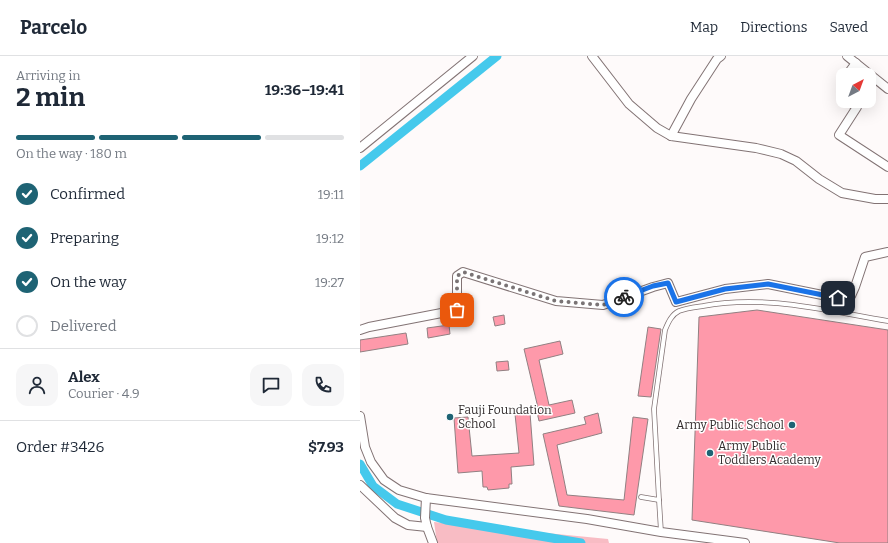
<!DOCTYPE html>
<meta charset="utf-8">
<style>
:root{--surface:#fff;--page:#f6f6f7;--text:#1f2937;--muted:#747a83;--line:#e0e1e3;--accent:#1e6374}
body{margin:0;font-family:Bitter,serif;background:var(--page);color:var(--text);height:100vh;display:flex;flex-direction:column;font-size:15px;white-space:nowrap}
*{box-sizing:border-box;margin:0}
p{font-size:13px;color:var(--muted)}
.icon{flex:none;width:22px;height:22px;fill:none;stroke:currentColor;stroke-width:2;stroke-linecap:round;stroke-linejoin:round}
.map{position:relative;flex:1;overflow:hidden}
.drawer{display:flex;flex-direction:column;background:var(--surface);width:360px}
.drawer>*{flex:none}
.needle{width:26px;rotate:41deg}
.controls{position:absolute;left:476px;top:12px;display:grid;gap:8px}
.controls a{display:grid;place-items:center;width:40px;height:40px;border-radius:8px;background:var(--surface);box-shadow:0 4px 16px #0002;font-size:20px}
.pin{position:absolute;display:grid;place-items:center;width:34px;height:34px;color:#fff;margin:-17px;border-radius:8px;box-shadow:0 2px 6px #0006}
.courier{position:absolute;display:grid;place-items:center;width:40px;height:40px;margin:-20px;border:3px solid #1a73e8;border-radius:50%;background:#fff;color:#222;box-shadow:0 1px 5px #0007}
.headline em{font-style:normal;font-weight:700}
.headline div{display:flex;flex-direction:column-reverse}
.headline{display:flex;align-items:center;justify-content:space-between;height:68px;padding:0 16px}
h1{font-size:26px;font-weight:700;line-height:30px}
.bar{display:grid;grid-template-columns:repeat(4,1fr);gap:6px 4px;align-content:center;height:48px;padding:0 16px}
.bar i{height:5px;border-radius:3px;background:var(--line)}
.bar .current{background:var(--accent)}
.bar p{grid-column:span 4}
.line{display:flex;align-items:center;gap:10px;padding:0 16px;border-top:1px solid var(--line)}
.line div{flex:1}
.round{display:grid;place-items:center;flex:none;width:42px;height:42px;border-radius:12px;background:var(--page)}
ol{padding:0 16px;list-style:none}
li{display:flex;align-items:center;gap:12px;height:44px}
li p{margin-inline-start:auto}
li .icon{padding:4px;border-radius:50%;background:var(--accent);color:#fff;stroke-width:4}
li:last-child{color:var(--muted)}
li i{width:22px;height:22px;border:2px solid var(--line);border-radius:50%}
header{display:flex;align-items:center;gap:24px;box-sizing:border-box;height:56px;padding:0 20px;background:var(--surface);border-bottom:1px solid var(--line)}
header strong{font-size:19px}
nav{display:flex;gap:22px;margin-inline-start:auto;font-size:14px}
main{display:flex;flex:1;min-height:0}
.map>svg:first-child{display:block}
</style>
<header>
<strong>Parcelo</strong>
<nav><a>Map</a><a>Directions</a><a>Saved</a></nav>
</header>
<main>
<section class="drawer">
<div class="headline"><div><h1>2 min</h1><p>Arriving in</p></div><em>19:36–19:41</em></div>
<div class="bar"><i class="current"></i><i class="current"></i><i class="current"></i><i></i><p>On the way · 180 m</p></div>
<ol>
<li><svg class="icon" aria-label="check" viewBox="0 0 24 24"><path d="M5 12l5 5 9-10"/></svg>Confirmed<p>19:11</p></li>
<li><svg class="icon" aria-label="check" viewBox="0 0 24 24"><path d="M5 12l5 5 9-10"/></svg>Preparing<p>19:12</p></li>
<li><svg class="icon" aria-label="check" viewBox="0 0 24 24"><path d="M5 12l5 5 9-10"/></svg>On the way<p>19:27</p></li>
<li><i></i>Delivered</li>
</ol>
<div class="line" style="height:72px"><a class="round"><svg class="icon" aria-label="person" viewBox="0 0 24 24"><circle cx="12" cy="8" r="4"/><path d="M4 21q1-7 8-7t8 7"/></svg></a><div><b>Alex</b><p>Courier · 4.9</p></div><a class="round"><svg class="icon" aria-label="chat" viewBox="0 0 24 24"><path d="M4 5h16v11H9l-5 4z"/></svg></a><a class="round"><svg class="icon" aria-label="phone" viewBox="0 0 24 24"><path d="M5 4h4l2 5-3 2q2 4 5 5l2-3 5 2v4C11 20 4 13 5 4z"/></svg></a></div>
<div class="line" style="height:52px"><div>Order #3426</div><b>$7.93</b></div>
</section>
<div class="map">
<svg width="528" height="487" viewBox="0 0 528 487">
<rect width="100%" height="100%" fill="#fefafa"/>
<!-- green -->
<path fill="#f8bcc4" d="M74,466l174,17 1,4h-172z"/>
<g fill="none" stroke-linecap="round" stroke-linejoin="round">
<!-- canal -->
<g stroke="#45c9ec" stroke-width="9">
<path d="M0,110l137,-110"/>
<path d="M0,408l13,22 24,18 49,16 135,23"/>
</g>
</g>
<!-- building -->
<g fill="#fe99aa" stroke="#918082">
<path d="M397,254l131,20v213h-48l-148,-23 7,-203z"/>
<path d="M144,259l1,9 -10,2 -2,-9z"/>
<path d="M89,269l1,9 -22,4 -1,-10z"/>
<path d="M288,271l13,2 -10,68 -13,-1z"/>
<path d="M46,277l2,11 -48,8v-12z"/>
<path d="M200,285l3,13 -24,6 10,45 23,-5 3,13 -36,8 -2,-9h2l-15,-63z"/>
<path d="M148,305l1,9 -12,1 -1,-9z"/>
<path d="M170,357l4,52 -23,2 1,17h-3v4l-21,2 -1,-3h-4l-1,-16 -24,2 -4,-55 14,-1 4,39 47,-3 -4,-39z"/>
<path d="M238,357l4,20 -45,12 10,50 57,5 9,-83 15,2 -14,96 -75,-9 -16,-72 43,-10 -2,-7z"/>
</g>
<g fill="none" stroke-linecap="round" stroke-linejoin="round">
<defs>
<g id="service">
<path d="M281,441l18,3 -5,-91 11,-79c3,-7 6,-15 14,-19 7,-3 17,-4 24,-5 62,-12 124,5 185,15"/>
<path d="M299,444l2,32"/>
</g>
<g id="minor">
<path d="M232,0l37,48 28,24 14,8 85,12 25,6 15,7 23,18 23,14 33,6h13"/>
<path d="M487,0l41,33"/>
<path d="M487,19l9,-12"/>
<path d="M483,38l-1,2 1,1"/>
<path d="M488,45l9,6 -18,28 49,32"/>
<path d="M311,80l20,-37 26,-40 4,-3"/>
<path d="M0,92l113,-92"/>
<path d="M0,274l9,-3 88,-17v-34l6,-4 93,29 47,4 50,-18 15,-4 8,19 49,-13 43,-5 69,14 14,-2 4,-9 10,-30 23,-5"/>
<path d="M0,360l5,31 6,15 13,18 15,10 27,8 161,21 74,13 84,11"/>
<path d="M0,429l35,33 13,7 19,2"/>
<path d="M66,442l-1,20 2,9 6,16"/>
</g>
</defs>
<!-- service casing -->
<use href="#service" stroke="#827374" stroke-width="5.5"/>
<!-- minor casing -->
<use href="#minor" stroke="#827374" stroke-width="10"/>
<!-- service -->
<use href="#service" stroke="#fff" stroke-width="4"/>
<!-- minor -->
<use href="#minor" stroke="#fff" stroke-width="8"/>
</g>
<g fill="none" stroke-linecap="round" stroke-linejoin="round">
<!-- done -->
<path stroke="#7a7475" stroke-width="4" stroke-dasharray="0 7.2" d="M97,254v-34l6,-4 93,29 47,4 21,-8"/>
<!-- route -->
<path stroke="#1a73e8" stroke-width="5" d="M264,241l29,-11 15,-3 8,19 49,-13 43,-5 70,14"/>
</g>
<!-- markers -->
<g fill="#1e6374" stroke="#fff" stroke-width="1.5">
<circle cx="90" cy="361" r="4"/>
<circle cx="432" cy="369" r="4"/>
<circle cx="350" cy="397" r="4"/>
</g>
<g text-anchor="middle" stroke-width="3" stroke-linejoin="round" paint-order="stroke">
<!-- poi labels -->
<g font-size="12" fill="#332c2d" stroke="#fff" text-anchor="start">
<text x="98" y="358">Fauji Foundation<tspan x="98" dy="14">School</tspan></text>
<text x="424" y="373" text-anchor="end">Army Public School</text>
<text x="358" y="394">Army Public<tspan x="358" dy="14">Toddlers Academy</tspan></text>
</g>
</g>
</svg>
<div class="controls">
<a><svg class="needle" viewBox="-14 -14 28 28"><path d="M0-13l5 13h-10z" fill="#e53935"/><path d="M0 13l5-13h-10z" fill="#747a83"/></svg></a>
</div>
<div class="pin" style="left:97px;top:254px;background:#ea580c"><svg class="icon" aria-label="bag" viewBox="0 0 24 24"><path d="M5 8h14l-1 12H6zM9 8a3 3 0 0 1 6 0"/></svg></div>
<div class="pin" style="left:478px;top:242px;background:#1f2937"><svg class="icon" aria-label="home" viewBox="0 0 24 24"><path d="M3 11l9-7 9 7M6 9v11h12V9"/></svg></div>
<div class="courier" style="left:264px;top:241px"><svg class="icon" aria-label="bike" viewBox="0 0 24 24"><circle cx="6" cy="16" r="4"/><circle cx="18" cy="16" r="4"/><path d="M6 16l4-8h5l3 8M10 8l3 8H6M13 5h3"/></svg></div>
</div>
</main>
